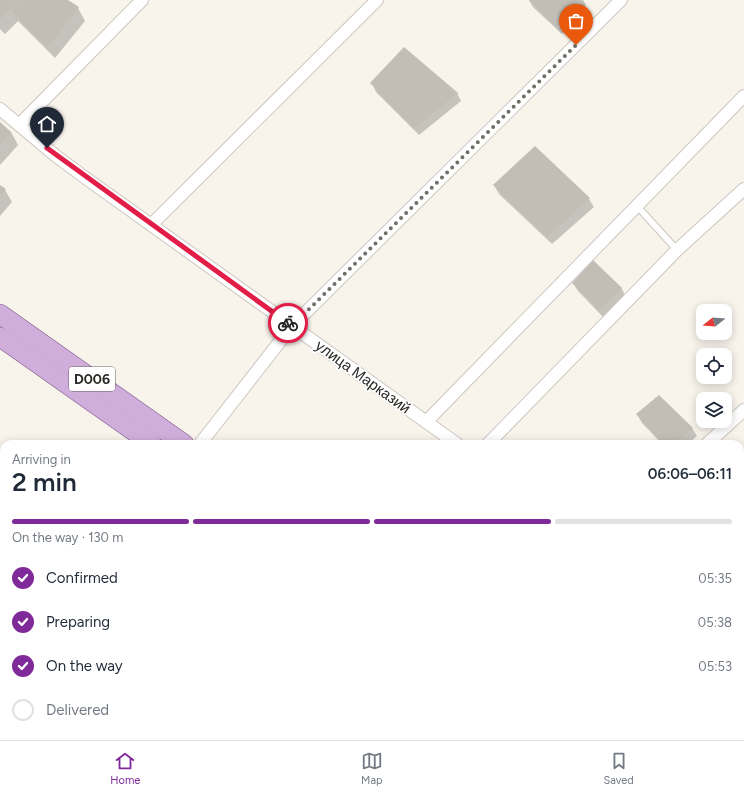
<!DOCTYPE html>
<meta charset="utf-8">
<style>
:root{--surface:#fff;--page:#f2f2f3;--text:#1f2937;--muted:#747a83;--line:#e0e1e3;--accent:#7f2a98}
body{margin:0;font-family:Figtree,sans-serif;background:var(--page);color:var(--text);height:100vh;display:flex;flex-direction:column;font-size:15px;white-space:nowrap}
*{box-sizing:border-box;margin:0}
p{font-size:13px;color:var(--muted)}
.icon{flex:none;width:22px;height:22px;fill:none;stroke:currentColor;stroke-width:2;stroke-linecap:round;stroke-linejoin:round}
.map{position:relative;flex:1;overflow:hidden}
.drawer{position:absolute;left:0px;top:440px;width:744px;height:300px;display:flex;flex-direction:column;background:var(--surface);border-radius:12px 12px 0 0;box-shadow:0 2px 10px #0003}
.drawer>*{flex:none}
.needle{width:26px;rotate:253deg}
.buttons{position:absolute;left:696px;top:304px;display:grid;gap:8px}
.buttons a{display:grid;place-items:center;width:36px;height:36px;border-radius:8px;background:var(--surface);box-shadow:0 2px 10px #0003;font-size:20px}
.pin{position:absolute;display:grid;place-items:center;width:34px;height:34px;color:#fff;margin:-41px -17px;border-radius:50% 50% 50% 0;rotate:-45deg;box-shadow:0 0 4px #0007}
.pin .icon{rotate:45deg}
.courier{position:absolute;display:grid;place-items:center;width:40px;height:40px;margin:-20px;border:3px solid #e11d48;border-radius:50%;background:#fff;color:#222;box-shadow:0 1px 5px #0007}
.headline em{font-style:normal;font-weight:600}
.headline div{display:flex;flex-direction:column-reverse}
.headline{display:flex;align-items:center;justify-content:space-between;height:68px;padding:0 12px}
h1{font-size:26px;font-weight:600;line-height:30px}
.bar{display:grid;grid-template-columns:repeat(4,1fr);gap:6px 4px;align-content:center;height:48px;padding:0 12px}
.bar i{height:5px;border-radius:3px;background:var(--line)}
.bar .current{background:var(--accent)}
.bar p{grid-column:span 4}
ol{padding:0 12px;list-style:none}
li{display:flex;align-items:center;gap:12px;height:44px}
li p{margin-inline-start:auto}
li .icon{padding:4px;border-radius:50%;background:var(--accent);color:#fff;stroke-width:4}
li:last-child{color:var(--muted)}
li i{width:22px;height:22px;border:2px solid var(--line);border-radius:50%}
.dock{display:flex;justify-content:space-around;align-items:center;height:56px;border-top:1px solid var(--line);background:var(--surface);font-size:11px;color:var(--muted)}
.dock a{display:grid;justify-items:center;gap:2px}
.dock .current{color:var(--accent)}
.map>svg:first-child{display:block}
</style>
<div class="map">
<svg width="744" height="740" viewBox="0 0 744 740">
<rect width="100%" height="100%" fill="#f8f3eb"/>
<!-- shadow -->
<g fill="#0003">
<path d="M0,0h67l11,8 7,13 -30,37 -37,-37 -13,13 -5,-5z"/>
<path d="M529,0h54l3,5 -24,29 -29,-27z"/>
<path d="M372,83l85,10 4,8 -42,34 -43,-43z"/>
<path d="M0,124l11,8 7,13 -18,20z"/>
<path d="M494,185l95,14 5,8 -42,37 -53,-50z"/>
<path d="M0,186l5,4 7,12 -12,14z"/>
<path d="M593,261l29,28 4,8 -22,21 -26,-27 -5,-8z"/>
<path d="M637,414l55,14 5,8 -9,8h-26l-20,-21z"/>
<path d="M740,494l4,4v23l-4,4z"/>
<path d="M0,565l4,3v32l-3,3z"/>
</g>
<!-- building -->
<g fill="#c2beb6">
<path d="M0,0h19l-19,19z"/>
<path d="M20,0h48l11,7 -31,40 -37,-36z"/>
<path d="M529,0h50l-22,27z"/>
<path d="M404,47l54,46 -44,35 -44,-45z"/>
<path d="M0,122l11,10 -11,13z"/>
<path d="M535,146l55,52 -43,39 -54,-52z"/>
<path d="M0,185l6,4 -6,6z"/>
<path d="M593,260l29,28 -23,22 -27,-27z"/>
<path d="M659,395l34,33 -20,16h-10l-27,-30z"/>
<path d="M740,493l4,4v12l-4,3z"/>
<path d="M0,564l4,3v19l-4,5z"/>
</g>
<g fill="none" stroke-linecap="round" stroke-linejoin="round">
<defs>
<path id="service" d="M637,206l40,44"/>
<g id="minor">
<path d="M0,109l56,47 31,23 370,265"/>
<path d="M19,125l123,-125"/>
<path d="M151,225l226,-225"/>
<path d="M426,422l318,-326"/>
<path d="M200,444l92,-118 329,-326"/>
<path d="M488,444l189,-194 67,-61"/>
<path d="M707,444l37,-34"/>
<path d="M0,549l4,4"/>
<path d="M740,636l4,-3"/>
<path d="M740,658l4,3"/>
<path d="M205,736l4,4"/>
<path d="M471,740l4,-4"/>
</g>
<g id="primary">
<path d="M0,314l184,130"/>
<path d="M0,337l152,107"/>
<path d="M564,736l5,4"/>
<path d="M594,736l5,4"/>
</g>
</defs>
<!-- service casing -->
<use href="#service" stroke="#ccc7c0" stroke-width="8"/>
<!-- minor casing -->
<use href="#minor" stroke="#ccc7c0" stroke-width="14"/>
<!-- primary casing -->
<use href="#primary" stroke="#815c8c" stroke-width="20"/>
<!-- service -->
<use href="#service" stroke="#fff" stroke-width="6"/>
<!-- minor -->
<use href="#minor" stroke="#fff" stroke-width="12"/>
<!-- primary -->
<use href="#primary" stroke="#d0aedb" stroke-width="19"/>
</g>
<g fill="none" stroke-linecap="round" stroke-linejoin="round">
<!-- done -->
<path stroke="#716f6a" stroke-width="4" stroke-dasharray="0 7.2" d="M288,323l4,3 284,-281"/>
<!-- route -->
<path stroke="#e11d48" stroke-width="5" d="M47,148l241,175"/>
</g>
<g text-anchor="middle" stroke-width="3.5" stroke-linejoin="round" paint-order="stroke">
<!-- shield labels -->
<rect fill="#fff" stroke="#696866" stroke-width="1" x="69" y="367" width="46" height="24" rx="3"/>
<g font-size="14" font-weight="bold" fill="#292825">
<text x="92" y="384">D006</text>
</g>
<!-- street labels -->
<g font-size="15" fill="#292825" stroke="#fff">
<text transform="translate(363 377) rotate(36)" y="5">улица Марказий</text>
</g>
</g>
</svg>
<div class="buttons">
<a><svg class="needle" viewBox="-14 -14 28 28"><path d="M0-13l5 13h-10z" fill="#e53935"/><path d="M0 13l5-13h-10z" fill="#747a83"/></svg></a>
<a><svg class="icon" aria-label="locate" viewBox="0 0 24 24"><circle cx="12" cy="12" r="6"/><path d="M12 2v4M12 18v4M2 12h4M18 12h4"/></svg></a>
<a><svg class="icon" aria-label="layers" viewBox="0 0 24 24"><path d="M12 4l9 5-9 5-9-5zM3 14l9 5 9-5"/></svg></a>
</div>
<div class="pin" style="left:576px;top:45px;background:#ea580c"><svg class="icon" aria-label="bag" viewBox="0 0 24 24"><path d="M5 8h14l-1 12H6zM9 8a3 3 0 0 1 6 0"/></svg></div>
<div class="pin" style="left:47px;top:148px;background:#1f2937"><svg class="icon" aria-label="home" viewBox="0 0 24 24"><path d="M3 11l9-7 9 7M6 9v11h12V9"/></svg></div>
<div class="courier" style="left:288px;top:323px"><svg class="icon" aria-label="bike" viewBox="0 0 24 24"><circle cx="6" cy="16" r="4"/><circle cx="18" cy="16" r="4"/><path d="M6 16l4-8h5l3 8M10 8l3 8H6M13 5h3"/></svg></div>
<section class="drawer">
<div class="headline"><div><h1>2 min</h1><p>Arriving in</p></div><em>06:06–06:11</em></div>
<div class="bar"><i class="current"></i><i class="current"></i><i class="current"></i><i></i><p>On the way · 130 m</p></div>
<ol>
<li><svg class="icon" aria-label="check" viewBox="0 0 24 24"><path d="M5 12l5 5 9-10"/></svg>Confirmed<p>05:35</p></li>
<li><svg class="icon" aria-label="check" viewBox="0 0 24 24"><path d="M5 12l5 5 9-10"/></svg>Preparing<p>05:38</p></li>
<li><svg class="icon" aria-label="check" viewBox="0 0 24 24"><path d="M5 12l5 5 9-10"/></svg>On the way<p>05:53</p></li>
<li><i></i>Delivered</li>
</ol>
</section>
</div>
<nav class="dock">
<a class="current"><svg class="icon" aria-label="home" viewBox="0 0 24 24"><path d="M3 11l9-7 9 7M6 9v11h12V9"/></svg>Home</a>
<a><svg class="icon" aria-label="map" viewBox="0 0 24 24"><path d="M3 6l6-2 6 2 6-2v14l-6 2-6-2-6 2zM9 4v14M15 6v14"/></svg>Map</a>
<a><svg class="icon" aria-label="saved" viewBox="0 0 24 24"><path d="M7 4h10v16l-5-4-5 4z"/></svg>Saved</a>
</nav>
